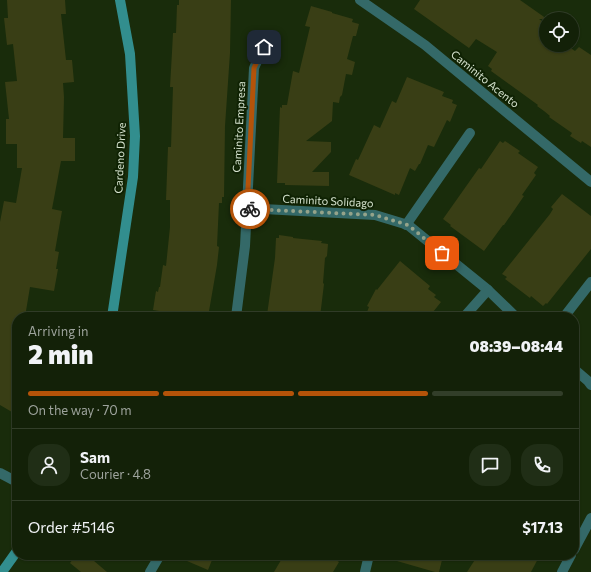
<!DOCTYPE html>
<meta charset="utf-8">
<style>
:root{--surface:#132108;--page:#202e16;--text:#f1f3f6;--muted:#9da39c;--line:#323e29;--accent:#b45309}
body{margin:0;font-family:Commissioner,sans-serif;background:var(--page);color:var(--text);height:100vh;display:flex;flex-direction:column;font-size:15px;white-space:nowrap}
*{box-sizing:border-box;margin:0}
p{font-size:13px;color:var(--muted)}
.icon{flex:none;width:22px;height:22px;fill:none;stroke:currentColor;stroke-width:2;stroke-linecap:round;stroke-linejoin:round}
.map{position:relative;flex:1;overflow:hidden}
.panel{position:absolute;left:12px;top:312px;width:567px;height:248px;display:flex;flex-direction:column;background:var(--surface);border-radius:16px;box-shadow:0 1px 3px #0004,0 0 0 1px var(--line)}
.panel>*{flex:none}
.buttons{position:absolute;left:539px;top:12px;display:grid;gap:8px}
.buttons a{display:grid;place-items:center;width:40px;height:40px;border-radius:50%;background:var(--surface);box-shadow:0 1px 3px #0004,0 0 0 1px var(--line);font-size:20px}
.pin{position:absolute;display:grid;place-items:center;width:34px;height:34px;color:#fff;margin:-17px;border-radius:8px;box-shadow:0 2px 6px #0006}
.courier{position:absolute;display:grid;place-items:center;width:40px;height:40px;margin:-20px;border:3px solid #b45309;border-radius:50%;background:#fff;color:#222;box-shadow:0 1px 5px #0007}
.summary em{font-style:normal;font-weight:800}
.summary div{display:flex;flex-direction:column-reverse}
.summary{display:flex;align-items:center;justify-content:space-between;height:68px;padding:0 16px}
h1{font-size:26px;font-weight:800;line-height:30px}
.bar{display:grid;grid-template-columns:repeat(4,1fr);gap:6px 4px;align-content:center;height:48px;padding:0 16px}
.bar i{height:5px;border-radius:3px;background:var(--line)}
.bar .active{background:var(--accent)}
.bar p{grid-column:span 4}
.line{display:flex;align-items:center;gap:10px;padding:0 16px;border-top:1px solid var(--line)}
.line div{flex:1}
.round{display:grid;place-items:center;flex:none;width:42px;height:42px;border-radius:16px;background:var(--page)}
.map>svg:first-child{display:block}
</style>
<div class="map">
<svg width="591" height="572" viewBox="0 0 591 572">
<rect width="100%" height="100%" fill="#192c0b"/>
<!-- building -->
<g fill="#393e15">
<path d="M7,0h58l1,14h-5l5,46h6l2,22 -11,1 1,14 -1,41h12v23h-14l-9,48 10,2 -7,40 4,1 -3,17h2l-4,22 -24,-4 -5,30h-8v98l-17,-10v-183l4,-21 12,2 6,-35h-5v-24h-11v-25h3l-4,-37 12,-1 -4,-37 -6,1 -3,-27h4z"/>
<path d="M179,0h52l-1,53 -5,73 -1,71h-2v6h-3l-2,43 2,1 -2,18 -9,52h-44l1,-5 -12,-2 3,-19 2,1 1,-5h1l3,-22 3,1 4,-39v-27h-4l2,-53h3l2,-60h-3l2,-35 1,-19h3l1,-28h2z"/>
<path d="M420,0h100l27,19h-8l7,5v21h20l9,6 4,-4 12,8v92l-9,-6 -1,2 -11,-7 2,-3 -23,-16 1,-1 -6,-5 -7,-5 1,-1 -47,-34 1,-2 -4,-3 9,-14 -21,-13 -7,9 -55,-39z"/>
<path d="M311,6l21,6v1l21,6 -1,3 7,2 -3,12h-3l-6,23 8,3 -3,13 -6,-1 -4,21 -2,2 -1,6 -6,-1 -1,19 -26,20 25,1v10l-19,20h17v14l-44,-1v-2h-8l3,-76 2,1v-3h5l6,-34 6,2 11,-46 -5,-1z"/>
<path d="M407,77l37,15 -2,4 11,4 -1,3 5,2 -7,17 -3,-2 -13,27 -6,-2 -8,19h-1l-4,7 -5,-3 -11,27 -4,-2v2l-46,-20 7,-16 2,1 16,-35 6,3 12,-27 4,2z"/>
<path d="M500,141l3,2 2,-2 15,10 -2,2 20,14 -4,6 2,2 -14,20 2,1 -20,29h-1l-19,26 -34,-25 1,-1 -8,-6 36,-51 2,1z"/>
<path d="M562,194l29,22v33l-44,55 -1,-1 -3,3 -12,-10 -1,2 -25,-19 2,-2 -5,-3 48,-60 3,-5 -2,-2z"/>
<path d="M279,235l14,2v1l29,3 -1,2 7,1 -1,12 -2,2 -2,25 1,1 -4,33h-42l-11,-2 8,-57 1,-20h3z"/>
<path d="M400,261l30,25 -2,3 8,6 -2,2 7,5 -12,15h-52l-10,-5 2,-5 -2,-1 9,-17 1,1z"/>
<path d="M76,555h11l20,17h-26l-11,-9z"/>
<path d="M173,555h41l-6,15z"/>
<path d="M284,555h45l10,7 -6,10h-59z"/>
<path d="M390,555h37l13,4v1h2l-3,12h-4l-45,-13z"/>
<path d="M478,555h62l-9,17h-64z"/>
</g>
<g fill="none" stroke-linecap="round" stroke-linejoin="round">
<!-- street -->
<g stroke="#346968" stroke-width="10">
<path d="M360,0l65,45 166,137"/>
<path d="M247,208l128,7 33,10 80,65 28,27"/>
<path d="M406,225l64,-92"/>
<path d="M236,317l9,-71 9,-178 15,-32"/>
<path d="M464,317l24,-27"/>
<path d="M564,317l27,-35"/>
<path d="M574,369l14,12 3,4"/>
<path d="M0,473l17,9"/>
<path d="M574,550l17,-32"/>
<path d="M150,572l10,-17"/>
<path d="M365,572l4,-17"/>
<path d="M562,572l9,-17"/>
</g>
<!-- secondary -->
<g stroke="#328e8e" stroke-width="10">
<path d="M112,317l21,-140 2,-41 -5,-82 -10,-54"/>
<path d="M2,572l15,-21"/>
</g>
</g>
<g fill="none" stroke-linecap="round" stroke-linejoin="round">
<!-- done -->
<path stroke="#94a38a" stroke-width="4" stroke-dasharray="0 7.2" d="M250,209l125,6 33,10 34,28"/>
<!-- route -->
<path stroke="#b45309" stroke-width="5" d="M250,209l-3,-1 7,-140 10,-21"/>
</g>
<g text-anchor="middle" stroke-width="4" stroke-linejoin="round" paint-order="stroke">
<!-- street labels -->
<g font-size="11" fill="#d6e3cf" stroke="#0f2203">
<text transform="translate(485 79) rotate(39)" y="4">Caminito Acento</text>
<text transform="translate(239 127) rotate(-87)" y="4">Caminito Empresa</text>
<text transform="translate(120 158) rotate(-87)" y="4">Cardeno Drive</text>
<text transform="translate(328 201) rotate(3)" y="4">Caminito Solidago</text>
</g>
</g>
</svg>
<div class="buttons">
<a><svg class="icon" aria-label="locate" viewBox="0 0 24 24"><circle cx="12" cy="12" r="6"/><path d="M12 2v4M12 18v4M2 12h4M18 12h4"/></svg></a>
</div>
<div class="pin" style="left:442px;top:253px;background:#ea580c"><svg class="icon" aria-label="bag" viewBox="0 0 24 24"><path d="M5 8h14l-1 12H6zM9 8a3 3 0 0 1 6 0"/></svg></div>
<div class="pin" style="left:264px;top:47px;background:#1f2937"><svg class="icon" aria-label="home" viewBox="0 0 24 24"><path d="M3 11l9-7 9 7M6 9v11h12V9"/></svg></div>
<div class="courier" style="left:250px;top:209px"><svg class="icon" aria-label="bike" viewBox="0 0 24 24"><circle cx="6" cy="16" r="4"/><circle cx="18" cy="16" r="4"/><path d="M6 16l4-8h5l3 8M10 8l3 8H6M13 5h3"/></svg></div>
<section class="panel">
<div class="summary"><div><h1>2 min</h1><p>Arriving in</p></div><em>08:39–08:44</em></div>
<div class="bar"><i class="active"></i><i class="active"></i><i class="active"></i><i></i><p>On the way · 70 m</p></div>
<div class="line" style="height:72px"><a class="round"><svg class="icon" aria-label="person" viewBox="0 0 24 24"><circle cx="12" cy="8" r="4"/><path d="M4 21q1-7 8-7t8 7"/></svg></a><div><b>Sam</b><p>Courier · 4.8</p></div><a class="round"><svg class="icon" aria-label="chat" viewBox="0 0 24 24"><path d="M4 5h16v11H9l-5 4z"/></svg></a><a class="round"><svg class="icon" aria-label="phone" viewBox="0 0 24 24"><path d="M5 4h4l2 5-3 2q2 4 5 5l2-3 5 2v4C11 20 4 13 5 4z"/></svg></a></div>
<div class="line" style="height:52px"><div>Order #5146</div><b>$17.13</b></div>
</section>
</div>
